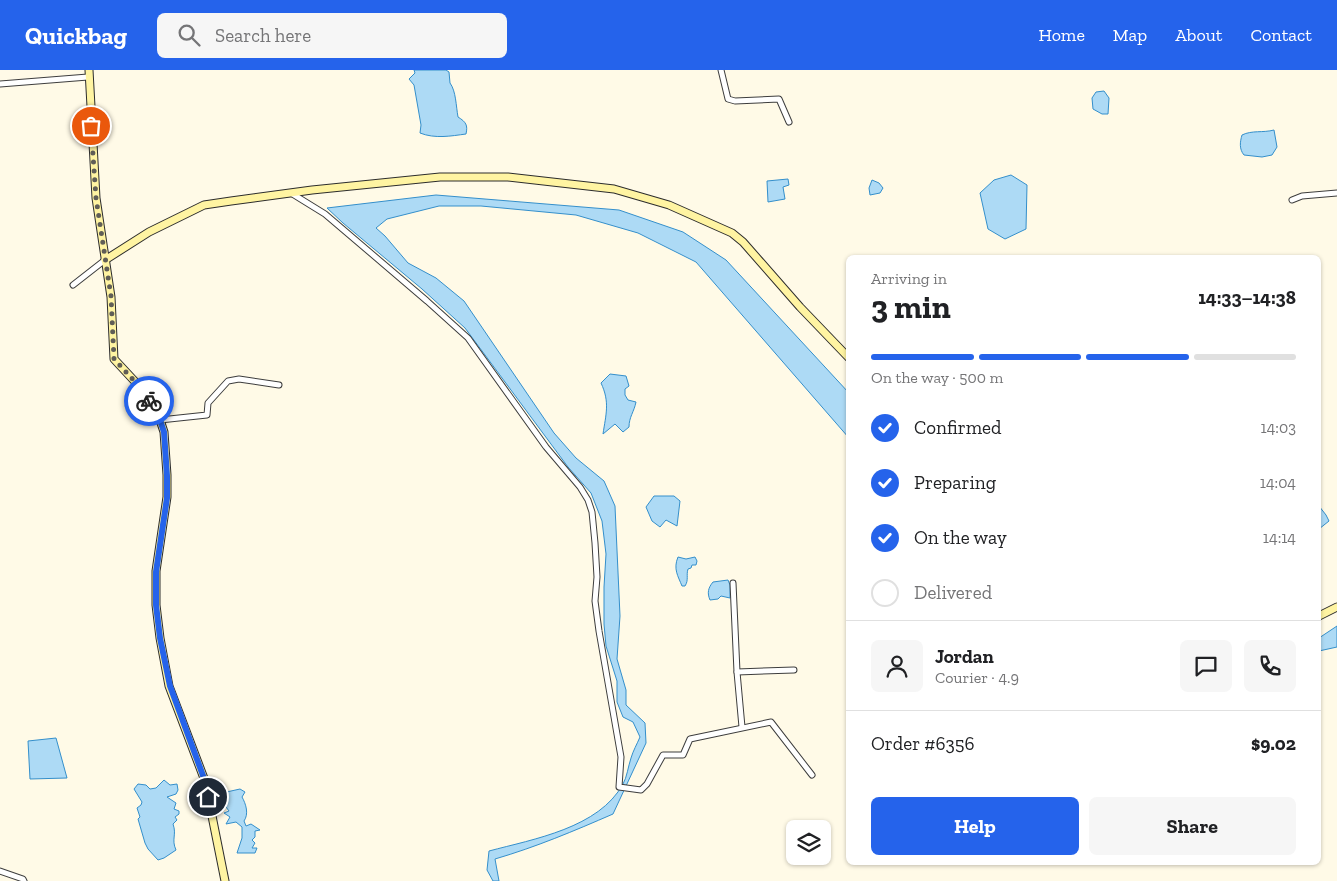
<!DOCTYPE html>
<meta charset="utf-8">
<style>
:root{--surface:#fff;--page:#f6f6f6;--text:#202124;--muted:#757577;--line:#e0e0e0;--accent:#2563eb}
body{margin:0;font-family:"Zilla Slab",serif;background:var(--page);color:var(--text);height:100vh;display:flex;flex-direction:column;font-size:19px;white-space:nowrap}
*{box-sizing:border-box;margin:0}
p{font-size:16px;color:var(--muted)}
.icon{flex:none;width:28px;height:28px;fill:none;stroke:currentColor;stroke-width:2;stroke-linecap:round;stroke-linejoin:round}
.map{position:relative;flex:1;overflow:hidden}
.side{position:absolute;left:846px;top:185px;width:475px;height:610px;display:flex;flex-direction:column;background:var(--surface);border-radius:8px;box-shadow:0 1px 4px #0004}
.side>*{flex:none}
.buttons{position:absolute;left:786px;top:750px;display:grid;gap:10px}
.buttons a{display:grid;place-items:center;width:45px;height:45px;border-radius:8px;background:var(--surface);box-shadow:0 1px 4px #0004;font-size:25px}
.pin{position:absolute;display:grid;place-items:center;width:42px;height:42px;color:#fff;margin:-21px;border:2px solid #fff;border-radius:50%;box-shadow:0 1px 5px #0007}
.courier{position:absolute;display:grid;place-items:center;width:50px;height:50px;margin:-25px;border:4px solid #2563eb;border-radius:50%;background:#fff;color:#222;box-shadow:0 1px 6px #0007}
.summary em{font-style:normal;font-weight:800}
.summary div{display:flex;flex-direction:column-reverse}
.summary{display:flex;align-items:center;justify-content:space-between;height:85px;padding:0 25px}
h1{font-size:32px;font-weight:800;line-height:38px}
.bar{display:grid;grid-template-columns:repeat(4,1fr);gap:8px 5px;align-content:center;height:60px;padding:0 25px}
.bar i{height:6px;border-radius:4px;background:var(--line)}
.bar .selected{background:var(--accent)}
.bar p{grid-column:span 4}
.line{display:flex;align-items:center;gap:12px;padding:0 25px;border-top:1px solid var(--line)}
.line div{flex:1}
.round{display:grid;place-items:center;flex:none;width:52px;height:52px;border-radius:8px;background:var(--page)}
ol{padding:0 25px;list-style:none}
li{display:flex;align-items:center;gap:15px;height:55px}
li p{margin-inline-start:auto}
li .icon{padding:5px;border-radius:50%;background:var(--accent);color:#fff;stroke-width:4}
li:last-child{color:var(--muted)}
li i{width:28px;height:28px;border:2px solid var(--line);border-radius:50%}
.button{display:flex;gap:10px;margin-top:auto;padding:10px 25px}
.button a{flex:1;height:58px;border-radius:8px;background:var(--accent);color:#fff;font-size:20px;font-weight:800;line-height:58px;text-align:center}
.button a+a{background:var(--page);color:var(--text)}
header{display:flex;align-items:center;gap:30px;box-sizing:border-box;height:70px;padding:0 25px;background:var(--accent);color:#fff}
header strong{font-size:24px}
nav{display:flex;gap:28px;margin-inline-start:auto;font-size:18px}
.search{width:350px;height:45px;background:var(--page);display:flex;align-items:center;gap:12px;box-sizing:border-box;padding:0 18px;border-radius:8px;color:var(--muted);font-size:19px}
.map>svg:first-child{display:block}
</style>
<header>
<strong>Quickbag</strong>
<div class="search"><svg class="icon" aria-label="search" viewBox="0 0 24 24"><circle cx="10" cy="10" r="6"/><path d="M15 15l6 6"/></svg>Search here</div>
<nav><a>Home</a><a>Map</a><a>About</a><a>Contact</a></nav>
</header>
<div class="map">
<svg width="1337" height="811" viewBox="0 0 1337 811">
<rect width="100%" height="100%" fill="#fffae7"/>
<!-- water -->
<g fill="#addaf5" stroke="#348fcb">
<path d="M414,0h32l3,2 1,11c6,8 6,23 8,34 8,5 10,8 8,17 -15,2 -31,5 -46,-1l1,-8 -7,-40 -5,-6 6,-6z"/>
<path d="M1104,21l5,7 -1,16h-6l-9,-5 -1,-11 4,-6z"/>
<path d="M1274,60l3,17 -5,8 -10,2 -18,-2c-5,-6 -4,-13 -2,-20 10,-5 21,-2 32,-5z"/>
<path d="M1011,105l16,10 -1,44 -21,10 -17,-10 -8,-36 14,-13z"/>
<path d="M788,109l1,6 -6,2 2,12 -17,3 -1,-21z"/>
<path d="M872,110l7,3 4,5 -3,5 -10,2 -1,-7z"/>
<path d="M436,125l183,15 64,22 43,28 123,133v45l-153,-176 -58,-29 -62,-18 -95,-9h-42l-52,13 -11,9 9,8 23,27 28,15 28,23 90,132 22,25 28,23 11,25 5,110 -3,43 9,31v15l19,18 1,20 -33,71c-39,17 -77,33 -118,45l4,22h-6l-6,-11 2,-19c45,-12 110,-23 134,-67 4,-7 5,-17 8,-26 2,-7 6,-14 9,-21l-7,-15 -10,-5 -6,-15v-21l-11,-35 -2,-22v-37l2,-33 -4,-33 -11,-28 -23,-26 -103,-139 -43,-39 -79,-66 -16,-15z"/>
<path d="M610,304l16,2 3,10 -4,3v6l3,5 8,2c-2,10 -7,15 -7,25l-6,5 -8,-8 -12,10c3,-20 7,-32 -2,-51z"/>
<path d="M654,426h20l6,5 -3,25 -11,-6 -6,7 -8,-6 -6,-14z"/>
<path d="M1319,436l7,9 3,6 -10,8z"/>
<path d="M678,487l8,2 9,-2 2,4 -1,4h-4l-1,3 -3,1c-2,6 1,11 -3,17h-3c-4,-10 -9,-17 -4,-29z"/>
<path d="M728,510l2,5v13l-9,-2 -3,3 -8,1c-3,-7 -2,-12 3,-18z"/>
<path d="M1337,556v21l-18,4v-13z"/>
<path d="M56,668l11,40 -37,1 -2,-38z"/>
<path d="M164,710l6,5 7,-1 1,6 -2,4 -9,3 9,6 -2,6 5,2v3l-4,3 2,3 -4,4c4,11 -2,15 3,26l-12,8 -6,2 -10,-11 -3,-6 -7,-24 2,-2 -3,-9 4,-3 1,-3 -8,-13 4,-5 8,1 4,4 6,-1z"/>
<path d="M240,719l5,3 -3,5c4,7 7,17 2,24l2,5 5,-2 9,6 -5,1v6l-3,3 3,3 -3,5h5l-2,5h-18l5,-15v-11l-6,-5 -10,2 4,-7 -6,-4 5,-2 -9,-12 2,-6z"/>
</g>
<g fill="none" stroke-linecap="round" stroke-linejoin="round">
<defs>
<g id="street">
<path d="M721,0l7,29 7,2 44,-2 10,23"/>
<path d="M0,14l88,-7"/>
<path d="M291,123l34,21 102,87 41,37 78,109 34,40 8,13 4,12 3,31 2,34 -2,24 4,30 22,126 -2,30 22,3 6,-6 16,-29h20l7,-16 81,-17 41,53"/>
<path d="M1292,130l10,-4 35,-3"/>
<path d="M73,215l32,-25"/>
<path d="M160,350l47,-5 1,-12 20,-22 11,-2 40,6"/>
<path d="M733,513l4,89 5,55"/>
<path d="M737,602l57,-2"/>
<path d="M0,801l23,8 1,2"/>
</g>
<g id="secondary">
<path d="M89,0l7,128 15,99 3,62 26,28 18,27 6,18 3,43v22l-11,74v34l4,33 9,48 36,95 20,100"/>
<path d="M105,190l44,-28 55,-27 27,-4 81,-11 128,-13h68l106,12 55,16 63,28 11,9 57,65 49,51"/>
<path d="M1319,546l18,-9"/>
</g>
</defs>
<!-- street casing -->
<use href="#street" stroke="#3d3d3d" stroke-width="7"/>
<!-- secondary casing -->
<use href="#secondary" stroke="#2c2c2c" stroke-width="9"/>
<!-- street -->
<use href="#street" stroke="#fff" stroke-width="5"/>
<!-- secondary -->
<use href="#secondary" stroke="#fff4a2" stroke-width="7"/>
</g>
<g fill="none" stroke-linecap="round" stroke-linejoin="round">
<!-- done -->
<path stroke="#605e57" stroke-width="5" stroke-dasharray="0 9" d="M91,56l5,72 15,98 3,63 26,28 9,14"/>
<!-- route -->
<path stroke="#2563eb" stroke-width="6" d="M149,331l9,13 6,18 3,44v22l-11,74v33l4,33 10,48 35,95 3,16"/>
</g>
</svg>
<div class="buttons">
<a><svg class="icon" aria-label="layers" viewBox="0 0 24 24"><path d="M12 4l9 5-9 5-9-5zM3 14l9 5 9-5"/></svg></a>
</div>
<div class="pin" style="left:91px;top:56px;background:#ea580c"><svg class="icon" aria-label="bag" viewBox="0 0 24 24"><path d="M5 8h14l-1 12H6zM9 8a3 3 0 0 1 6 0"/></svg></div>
<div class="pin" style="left:208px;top:727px;background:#1f2937"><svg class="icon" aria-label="home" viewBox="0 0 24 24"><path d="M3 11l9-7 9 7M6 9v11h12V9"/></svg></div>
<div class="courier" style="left:149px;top:331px"><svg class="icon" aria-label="bike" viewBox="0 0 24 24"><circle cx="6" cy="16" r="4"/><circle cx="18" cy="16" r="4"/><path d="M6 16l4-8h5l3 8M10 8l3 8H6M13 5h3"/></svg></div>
<section class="side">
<div class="summary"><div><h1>3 min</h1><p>Arriving in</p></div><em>14:33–14:38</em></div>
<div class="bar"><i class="selected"></i><i class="selected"></i><i class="selected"></i><i></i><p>On the way · 500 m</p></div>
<ol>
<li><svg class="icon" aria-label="check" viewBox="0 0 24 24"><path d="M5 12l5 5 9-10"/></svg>Confirmed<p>14:03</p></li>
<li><svg class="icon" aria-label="check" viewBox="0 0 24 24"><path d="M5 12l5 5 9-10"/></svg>Preparing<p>14:04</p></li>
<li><svg class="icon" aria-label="check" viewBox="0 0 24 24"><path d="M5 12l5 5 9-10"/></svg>On the way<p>14:14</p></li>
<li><i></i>Delivered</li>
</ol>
<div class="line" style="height:90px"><a class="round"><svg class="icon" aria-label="person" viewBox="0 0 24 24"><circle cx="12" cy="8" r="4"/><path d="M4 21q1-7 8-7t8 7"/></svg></a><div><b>Jordan</b><p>Courier · 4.9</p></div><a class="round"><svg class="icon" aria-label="chat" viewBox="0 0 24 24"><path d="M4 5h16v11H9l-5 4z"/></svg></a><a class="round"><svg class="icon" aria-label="phone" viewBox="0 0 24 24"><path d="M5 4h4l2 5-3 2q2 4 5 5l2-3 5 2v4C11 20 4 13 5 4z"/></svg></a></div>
<div class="line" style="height:65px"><div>Order #6356</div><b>$9.02</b></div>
<div class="button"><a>Help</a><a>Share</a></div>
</section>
</div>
